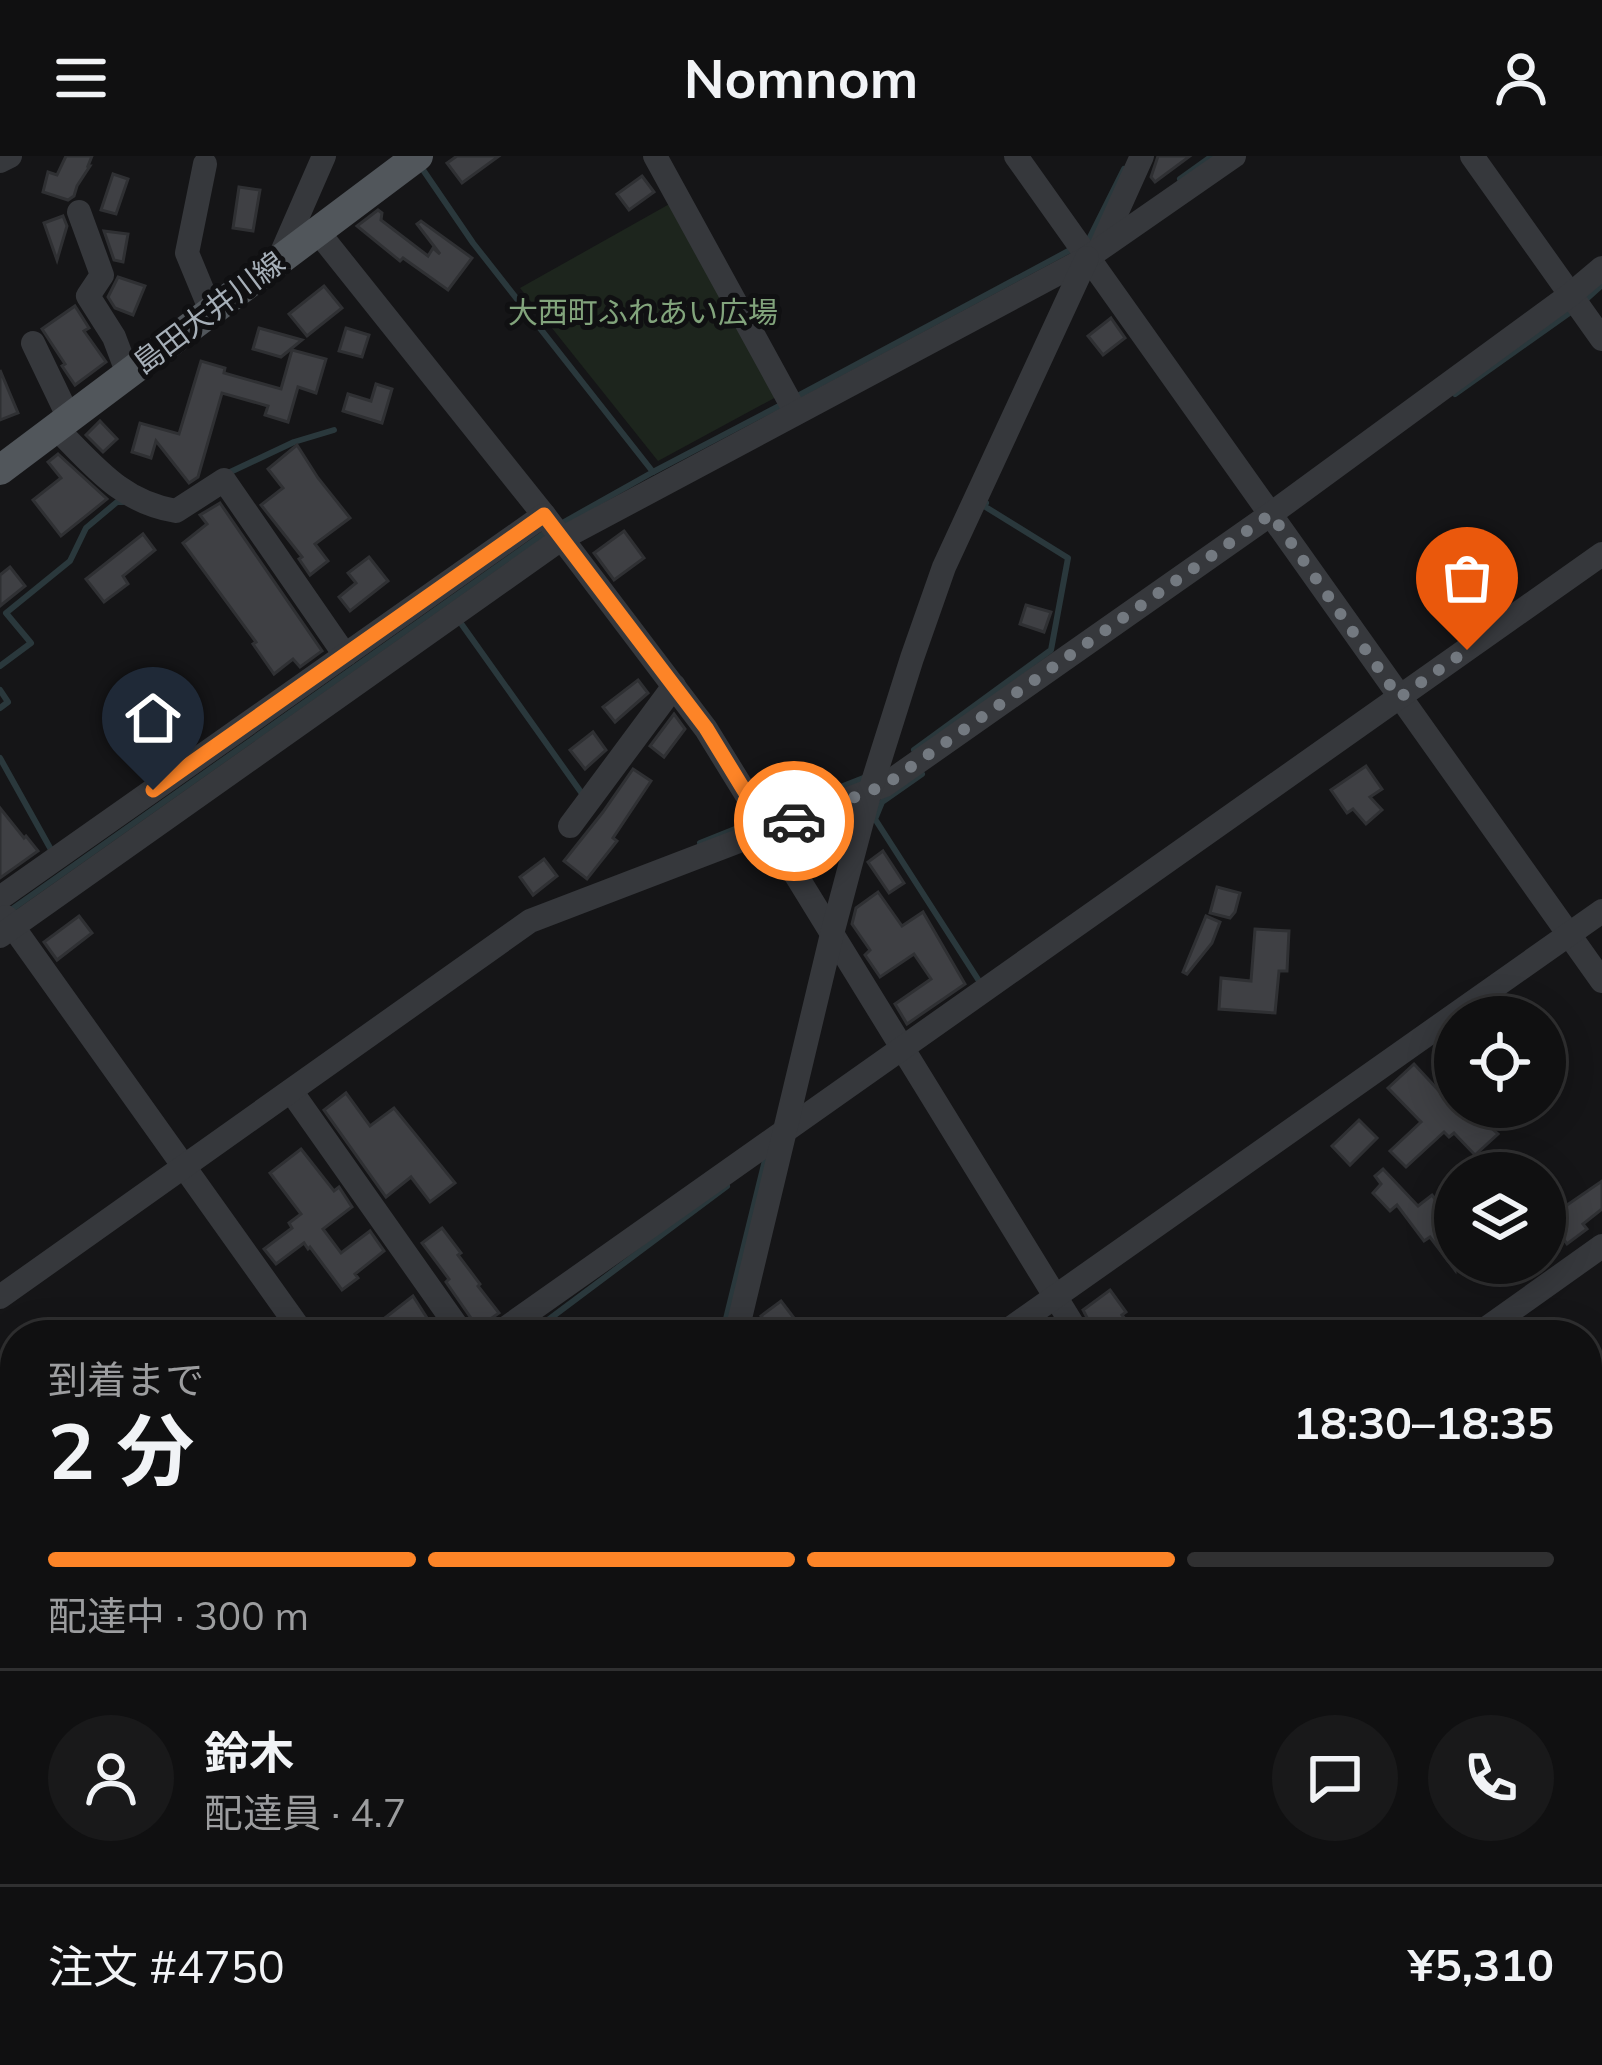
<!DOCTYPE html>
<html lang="ja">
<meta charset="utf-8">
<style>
:root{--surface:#101011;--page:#19191a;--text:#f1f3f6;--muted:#9c9d9f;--line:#303031;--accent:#fd8427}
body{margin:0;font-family:Mulish,"Noto Sans JP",sans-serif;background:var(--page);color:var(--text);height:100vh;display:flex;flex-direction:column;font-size:45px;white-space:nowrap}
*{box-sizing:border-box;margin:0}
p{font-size:39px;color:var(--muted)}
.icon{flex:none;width:66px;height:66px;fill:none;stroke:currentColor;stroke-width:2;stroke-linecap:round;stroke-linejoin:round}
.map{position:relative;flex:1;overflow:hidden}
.sheet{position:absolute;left:0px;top:1164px;width:1602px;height:747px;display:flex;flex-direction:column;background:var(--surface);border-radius:48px 48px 0 0;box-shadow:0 6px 30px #0003,0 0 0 3px var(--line)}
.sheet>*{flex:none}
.tools{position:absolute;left:1434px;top:840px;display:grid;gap:24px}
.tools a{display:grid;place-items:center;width:132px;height:132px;border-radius:50%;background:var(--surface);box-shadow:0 6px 30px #0003,0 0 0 3px var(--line);font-size:60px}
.pin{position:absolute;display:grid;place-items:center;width:102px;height:102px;color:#fff;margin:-123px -51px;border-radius:50% 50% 50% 0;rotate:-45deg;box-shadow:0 0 12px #0007}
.pin .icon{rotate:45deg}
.courier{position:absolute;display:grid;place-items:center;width:120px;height:120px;margin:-60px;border:9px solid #fd8427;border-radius:50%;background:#fff;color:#222;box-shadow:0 3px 15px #0007}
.summary em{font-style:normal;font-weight:700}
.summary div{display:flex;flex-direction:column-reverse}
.summary{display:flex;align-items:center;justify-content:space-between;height:204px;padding:0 48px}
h1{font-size:78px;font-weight:700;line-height:90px}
.bar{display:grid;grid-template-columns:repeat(4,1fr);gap:18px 12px;align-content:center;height:144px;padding:0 48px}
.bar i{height:15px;border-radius:9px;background:var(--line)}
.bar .current{background:var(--accent)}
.bar p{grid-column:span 4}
.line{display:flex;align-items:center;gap:30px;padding:0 48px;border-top:3px solid var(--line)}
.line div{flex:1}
.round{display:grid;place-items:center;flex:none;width:126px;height:126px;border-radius:63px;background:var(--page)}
header{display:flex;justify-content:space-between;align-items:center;height:156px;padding:0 48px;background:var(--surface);font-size:54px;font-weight:700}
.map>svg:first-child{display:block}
</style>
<header><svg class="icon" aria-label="menu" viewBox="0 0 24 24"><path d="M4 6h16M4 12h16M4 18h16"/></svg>Nomnom<svg class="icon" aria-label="person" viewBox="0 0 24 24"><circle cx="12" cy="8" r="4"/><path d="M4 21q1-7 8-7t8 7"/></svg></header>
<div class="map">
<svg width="1602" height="1909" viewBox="0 0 1602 1909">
<rect width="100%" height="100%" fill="#151517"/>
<!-- green -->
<path fill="#1d251d" d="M673,46l105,194 -120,65 -138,-173z"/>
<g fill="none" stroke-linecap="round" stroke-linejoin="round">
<!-- stream -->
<g stroke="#2a383c" stroke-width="6">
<path d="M419,8l54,79 180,229 -96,54"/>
<path d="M1180,23l32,-23"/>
<path d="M1087,87l37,-74"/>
<path d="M1582,147l20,-18"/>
<path d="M1455,238l117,-83"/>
<path d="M794,242l280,-150"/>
<path d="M653,316l130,-68"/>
<path d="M226,318l68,-32 40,-12"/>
<path d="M460,466l123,173"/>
<path d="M0,510l31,-23 -25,-30 64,-52 16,-33 31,-26h6"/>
<path d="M0,534l8,12 -8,6"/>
<path d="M914,594l137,-100 17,-92 -84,-52 2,-3"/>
<path d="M0,602l54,97"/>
<path d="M922,618l-40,28 -7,17 106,165"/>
<path d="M767,660l99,-39"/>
<path d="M700,687l55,-22"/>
<path d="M8,756l538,-380"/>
<path d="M528,1179l199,-149"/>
<path d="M722,1179l45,-183"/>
<path d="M1457,1179l15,-11"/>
<path d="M0,1557l15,-10"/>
<path d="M1587,1799l15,-12"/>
<path d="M1587,1811l15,-12"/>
<path d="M298,1909l15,-13"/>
<path d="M686,1909l19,-13"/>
<path d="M1471,1909l16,-13"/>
</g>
</g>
<!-- building -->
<g fill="#3f4044" stroke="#2f3033" stroke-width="3">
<path d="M66,0h26l-4,10h2l-13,20 -3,10 -6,4 -25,-8 5,-20 9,3z"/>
<path d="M457,0h42l-37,27 -15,-20z"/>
<path d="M1158,0h32l-35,26 -4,-5z"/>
<path d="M113,18l15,5 -12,35 -15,-4z"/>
<path d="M642,20l12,16 -25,18 -12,-16z"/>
<path d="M239,31l21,3 -7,41 -20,-3z"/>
<path d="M378,54l4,3 -1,7 47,36 5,-8 7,6 -23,-30 4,-3 51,37 -24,32 -45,-32 -3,3 -43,-35z"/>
<path d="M63,60l4,10 -10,34 -13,-37z"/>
<path d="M104,75l24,3 -5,28 -9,-2z"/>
<path d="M118,121l27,9 -12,29 -18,-7 -7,-11z"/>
<path d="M324,130l18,22 -35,28 -18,-22z"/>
<path d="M75,150l14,22 -5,3 22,31 -31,23 -13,-19 3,-2 -23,-35z"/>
<path d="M1111,162l14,20 -22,17 -15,-19z"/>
<path d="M259,172l43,12 -21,17 -28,-8z"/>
<path d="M346,172l23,7 -7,22 -23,-6z"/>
<path d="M292,194l34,9 -10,34 -18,-6 -10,35 -23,-7 3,-9 -46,-13 -24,84 -9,6 -33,-42 -5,17 -19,-6 8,-29 39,11 22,-73 24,7 -1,5 57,16z"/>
<path d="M0,214l18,43 -18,7z"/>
<path d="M376,228l16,5 -10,34 -39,-12 5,-17 23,7z"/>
<path d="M100,265l17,18 -14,13 -17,-17z"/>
<path d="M297,289l21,33 32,40 -35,26 13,17 -18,14 -11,-16 3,-2 -41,-52 22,-17 -15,-19z"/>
<path d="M58,298l49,45 -46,37 -28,-36 28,-22 -13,-16z"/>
<path d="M220,347l102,148 -22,16 -7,-8 -19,15 -21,-30 3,-2 -73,-99 24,-19 -7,-9z"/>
<path d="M624,375l20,27 -30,22 -20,-27z"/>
<path d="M143,378l12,16 -32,26 5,8 -24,18 -18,-23z"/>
<path d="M369,401l19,24 -38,30 -11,-14 17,-14 -8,-10z"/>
<path d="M10,411l15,19 -25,20v-31z"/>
<path d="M1026,449l25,7 -7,20 -24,-8z"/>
<path d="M638,524l10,13 -33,29 -12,-15z"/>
<path d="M674,558l11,15 -21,28 -14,-11z"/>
<path d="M593,576l13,18 -21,19 -15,-19z"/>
<path d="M1366,610l16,23 -12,8 12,13 -16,14 -13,-15 -6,4 -16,-23z"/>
<path d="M633,613l18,12 -38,57 4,3 -30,38 -23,-18 39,-49z"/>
<path d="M0,652l24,30 2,-2 12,15 -38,27z"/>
<path d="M883,695l21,32 -15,10 -21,-31z"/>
<path d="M544,703l13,17 -24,19 -13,-18z"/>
<path d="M1217,731l23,6 -5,19 -5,6 -20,-5z"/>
<path d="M878,736l24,34 21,-14 42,72 -58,40 -12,-20 36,-25 -17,-25 -34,23 -15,-22 5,-5 -18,-26 4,-16z"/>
<path d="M79,760l13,17 -35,27 -13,-18z"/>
<path d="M1206,760l14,6 -8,21 -25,31 -4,-2z"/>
<path d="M1255,773l34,2 -2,40h-8l-4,42 -56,-4 2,-31 30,3z"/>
<path d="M1414,908l26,28 6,-5 9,10v10l16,3 27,24 -23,21 -21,-22 -5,4 -5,-5 -38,35 -16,-16 31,-29 -33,-34z"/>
<path d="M346,937l24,33 24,-18 61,75 -25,19 -19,-25 -25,20 -62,-87z"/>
<path d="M1359,964l18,18 -27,27 -18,-19z"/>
<path d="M301,993l33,42 5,-4 13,20 -29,22 18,24 29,-22 14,20 -29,23 3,4 -16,12 -32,-43 -2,2 -4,-6 -28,21 -12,-15 28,-21 -3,-5 12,-9 -31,-41z"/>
<path d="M1383,1013l35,37 14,-11 23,30v45l-25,-33 -6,4 -27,-36 -7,6 -17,-18 8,-9 -6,-8z"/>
<path d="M1602,1025v28l-19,15 4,5 -20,15 -19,-26z"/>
<path d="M442,1072l19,25 -3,2 22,29 -2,2 21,27 -13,9 -6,9 -34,-49 3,-3 -27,-36z"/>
<path d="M1110,1134l16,22 -4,3 15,20h-40l-2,-2 -12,-23z"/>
<path d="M413,1140l25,39h-75z"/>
<path d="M781,1145l26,34h-31l-15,-19z"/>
<path d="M0,1439l15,21v39l-15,11z"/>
</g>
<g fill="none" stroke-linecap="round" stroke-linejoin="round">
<!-- minor -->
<g stroke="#36383c" stroke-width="24">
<path d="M655,0l141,257"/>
<path d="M1016,0l586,825"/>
<path d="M1472,0l130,183"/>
<path d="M0,5l10,-5"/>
<path d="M205,8l-18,89 24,58"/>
<path d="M79,56l23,63 -14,21 26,41 14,37"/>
<path d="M318,76l226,283 162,214 373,606"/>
<path d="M1101,91l41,-91"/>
<path d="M279,103l45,-103"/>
<path d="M33,187l36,75"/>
<path d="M56,272c38,38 65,74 120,83l48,-31 121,175"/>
<path d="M570,670l104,-140"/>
<path d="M0,742l544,-383"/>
<path d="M6,761l298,418"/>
<path d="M0,780l561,-397 526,-281 147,-102"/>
<path d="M291,935l172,244"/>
<path d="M0,1141l530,-376 355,-136 386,-271 299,-219 32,-27"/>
<path d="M496,1179l1106,-781"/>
<path d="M736,1179l96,-401 38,-143 42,-133 32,-91 143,-309"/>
<path d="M1001,1179l601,-424"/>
<path d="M1477,1179l125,-89"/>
<path d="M1587,1488l15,-11"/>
<path d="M0,1530l15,-11"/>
<path d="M1587,1885l15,-6"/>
<path d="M0,1890l13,19"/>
<path d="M811,1896l9,13"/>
<path d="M206,1909l15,-13"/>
<path d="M401,1909l-5,-6 7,-7"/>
<path d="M525,1909l4,-13"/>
<path d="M990,1909l19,-13"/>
<path d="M1526,1909l31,-13"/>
</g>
<!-- major -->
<path stroke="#51565b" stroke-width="30" d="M0,314l418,-314"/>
</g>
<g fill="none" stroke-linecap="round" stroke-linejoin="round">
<!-- done -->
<path stroke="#737980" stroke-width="12" stroke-dasharray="0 21.6" d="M794,665l91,-36 386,-271 128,184 68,-48"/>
<!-- route -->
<path stroke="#fd8427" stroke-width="15" d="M153,634l391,-275 162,213 63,103 25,-10"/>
</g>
<g text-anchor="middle" stroke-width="10" stroke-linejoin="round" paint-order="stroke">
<!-- street labels -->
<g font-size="30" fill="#a6afb8" stroke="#101012">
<text transform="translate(209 157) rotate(-37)" y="10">島田大井川線</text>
</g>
<!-- park labels -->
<g font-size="30" fill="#82a47c" stroke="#101012">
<text x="643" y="167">大西町ふれあい広場</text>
</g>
</g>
</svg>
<div class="tools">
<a><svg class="icon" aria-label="locate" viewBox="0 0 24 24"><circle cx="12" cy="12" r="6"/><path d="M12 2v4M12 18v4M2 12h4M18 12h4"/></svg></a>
<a><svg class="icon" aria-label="layers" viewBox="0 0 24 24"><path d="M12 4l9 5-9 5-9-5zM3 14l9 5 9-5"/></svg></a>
</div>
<div class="pin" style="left:1467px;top:494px;background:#ea580c"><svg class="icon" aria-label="bag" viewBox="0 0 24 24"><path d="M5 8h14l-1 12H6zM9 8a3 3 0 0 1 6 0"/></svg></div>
<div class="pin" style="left:153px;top:634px;background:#1f2937"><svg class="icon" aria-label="home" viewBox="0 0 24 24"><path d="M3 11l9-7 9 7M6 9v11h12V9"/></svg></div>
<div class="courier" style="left:794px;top:665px"><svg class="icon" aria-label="car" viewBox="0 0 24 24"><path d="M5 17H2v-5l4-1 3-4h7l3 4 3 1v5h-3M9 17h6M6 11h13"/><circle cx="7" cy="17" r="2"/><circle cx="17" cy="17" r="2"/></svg></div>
<section class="sheet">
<div class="summary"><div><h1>2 分</h1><p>到着まで</p></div><em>18:30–18:35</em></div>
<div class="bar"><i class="current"></i><i class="current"></i><i class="current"></i><i></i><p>配達中 · 300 m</p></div>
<div class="line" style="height:216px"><a class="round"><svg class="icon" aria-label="person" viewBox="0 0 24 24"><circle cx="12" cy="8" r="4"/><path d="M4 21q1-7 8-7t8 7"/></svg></a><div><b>鈴木</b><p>配達員 · 4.7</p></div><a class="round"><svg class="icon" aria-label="chat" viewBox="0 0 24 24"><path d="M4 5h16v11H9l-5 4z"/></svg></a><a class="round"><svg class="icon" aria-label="phone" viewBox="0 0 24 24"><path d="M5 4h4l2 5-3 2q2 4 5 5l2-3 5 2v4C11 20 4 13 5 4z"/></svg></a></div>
<div class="line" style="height:156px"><div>注文 #4750</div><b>¥5,310</b></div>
</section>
</div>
